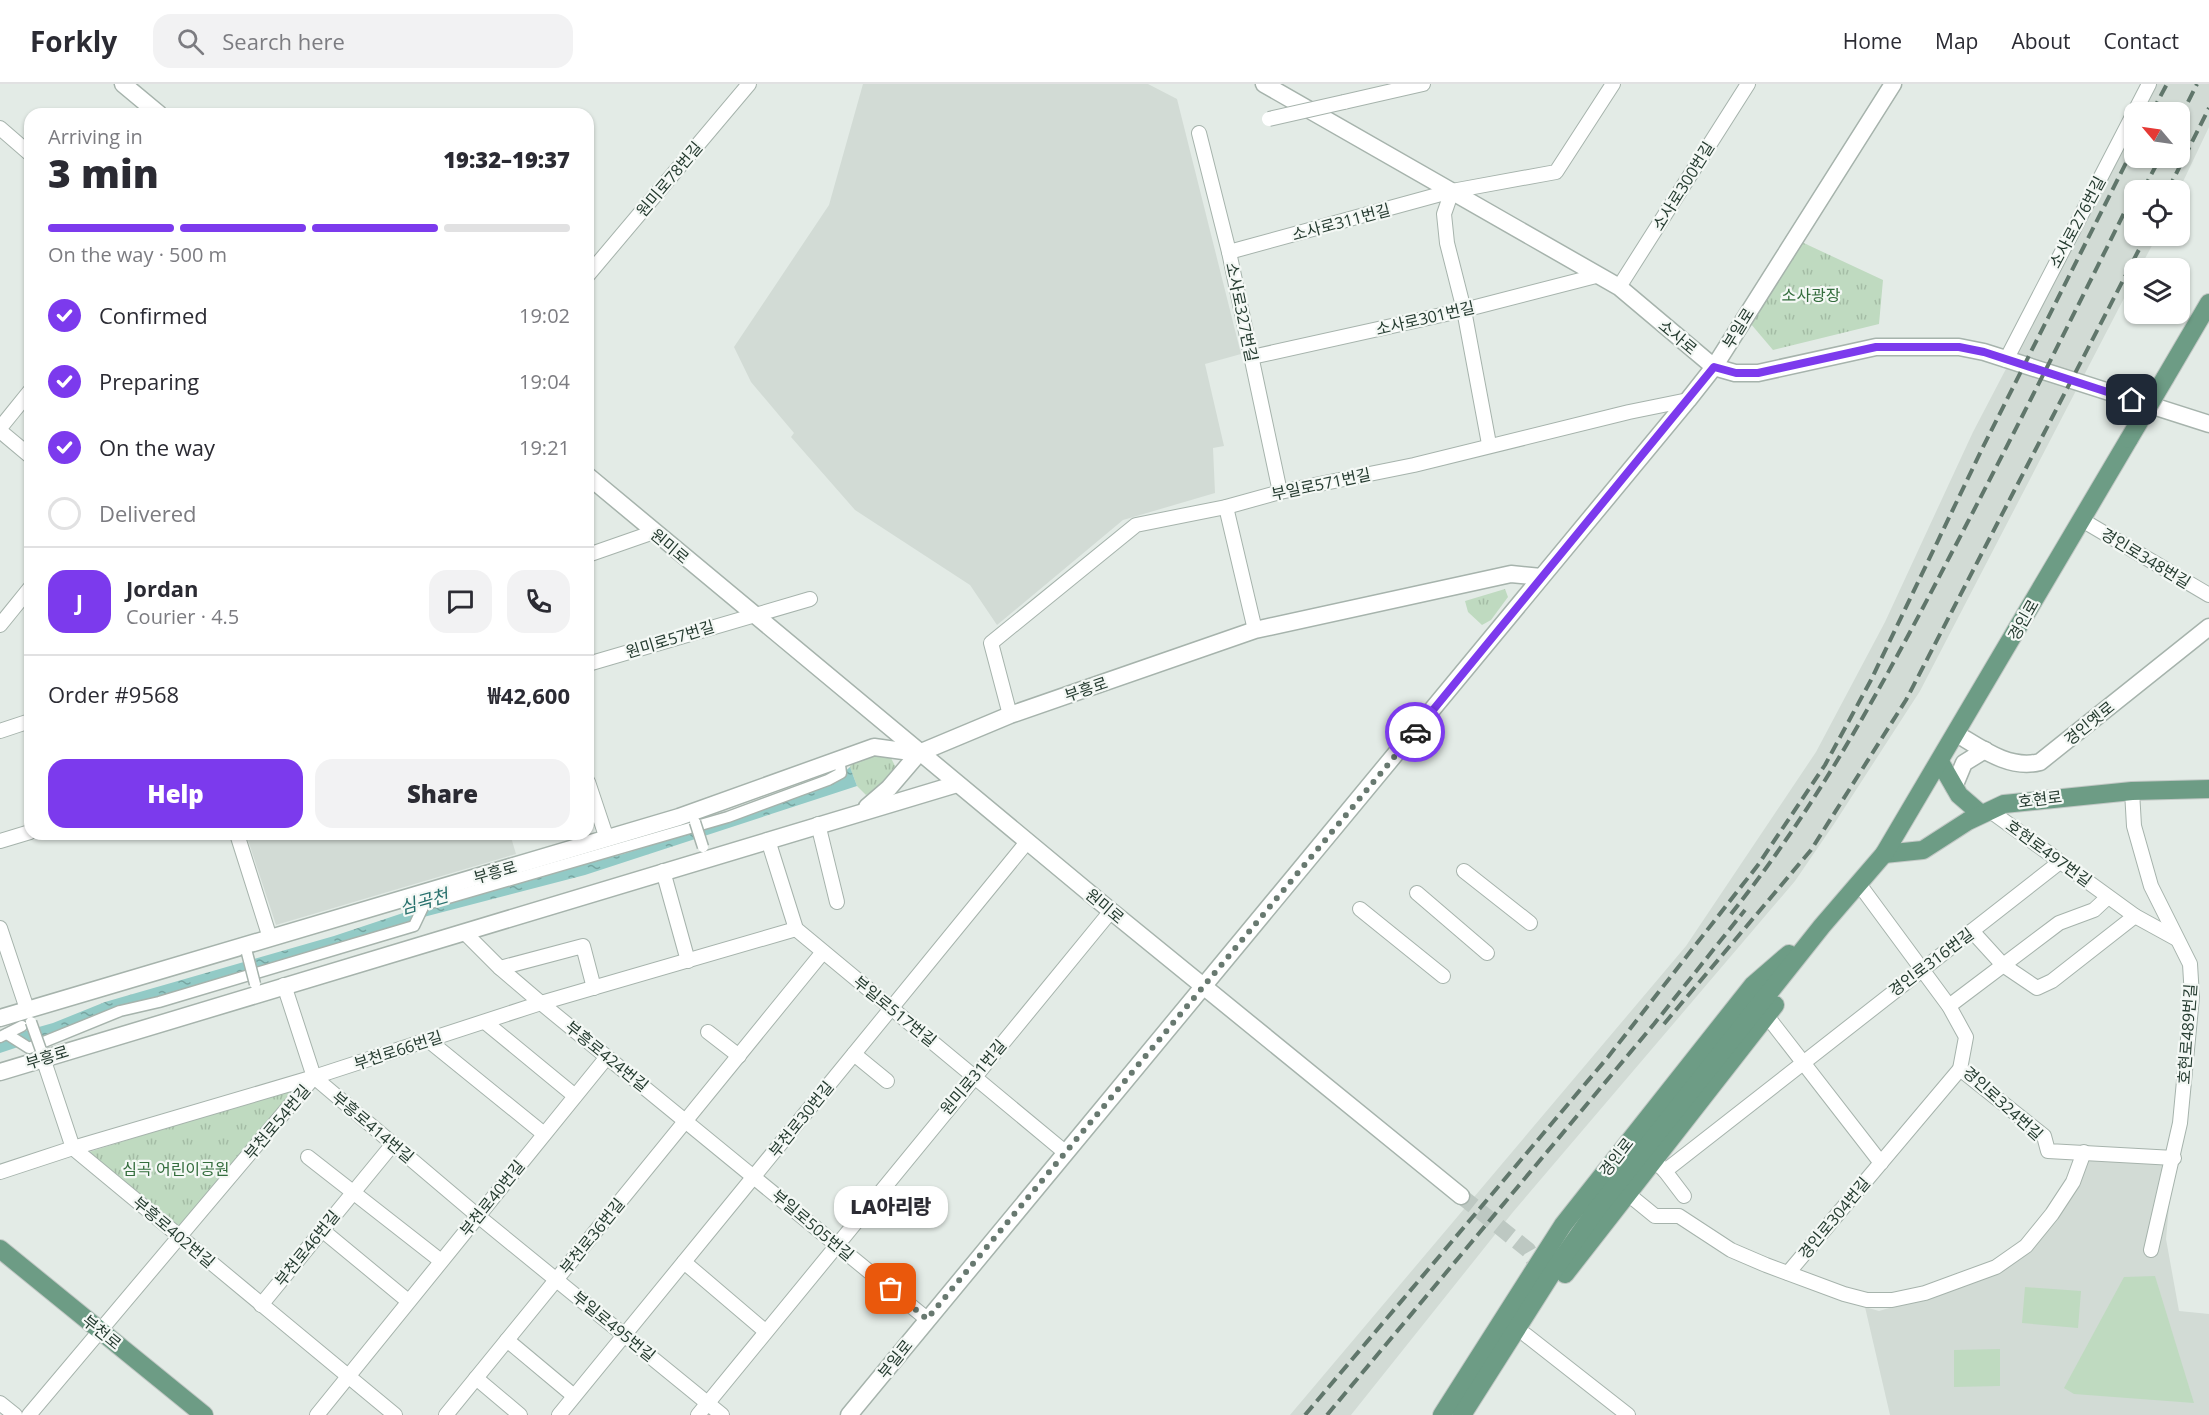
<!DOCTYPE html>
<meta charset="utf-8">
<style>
:root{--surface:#fff;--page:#f2f2f3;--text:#2b2b33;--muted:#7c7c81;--line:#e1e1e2;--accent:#7c3aed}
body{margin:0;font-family:"Open Sans","Noto Sans KR",sans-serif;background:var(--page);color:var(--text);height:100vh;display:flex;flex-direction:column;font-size:22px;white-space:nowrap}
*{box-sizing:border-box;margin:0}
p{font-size:20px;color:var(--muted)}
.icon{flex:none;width:33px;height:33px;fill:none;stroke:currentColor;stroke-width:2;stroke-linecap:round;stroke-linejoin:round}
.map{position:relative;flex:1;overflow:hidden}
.drawer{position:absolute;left:24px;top:24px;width:570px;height:732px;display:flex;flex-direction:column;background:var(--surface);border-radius:18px;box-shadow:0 2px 4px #0004}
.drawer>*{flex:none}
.needle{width:39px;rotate:299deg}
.buttons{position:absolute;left:2124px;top:18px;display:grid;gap:12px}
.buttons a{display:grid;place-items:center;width:66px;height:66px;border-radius:12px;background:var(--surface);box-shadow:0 2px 4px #0004;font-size:30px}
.pin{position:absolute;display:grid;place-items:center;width:51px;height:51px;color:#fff;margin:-26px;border-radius:12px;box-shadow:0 3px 9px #0006}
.courier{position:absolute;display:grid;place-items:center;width:60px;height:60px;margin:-30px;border:4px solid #7c3aed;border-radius:50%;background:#fff;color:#222;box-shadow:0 2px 8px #0007}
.bubble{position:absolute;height:42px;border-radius:18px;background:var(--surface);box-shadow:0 2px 4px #0004;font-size:20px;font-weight:800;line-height:42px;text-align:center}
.headline em{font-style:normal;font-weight:800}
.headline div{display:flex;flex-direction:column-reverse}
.headline{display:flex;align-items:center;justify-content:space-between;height:102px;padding:0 24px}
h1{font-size:39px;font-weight:800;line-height:45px}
.bar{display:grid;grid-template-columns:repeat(4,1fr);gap:9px 6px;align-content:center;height:72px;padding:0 24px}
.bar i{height:8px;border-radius:4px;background:var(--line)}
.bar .current{background:var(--accent)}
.bar p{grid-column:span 4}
.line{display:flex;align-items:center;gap:15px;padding:0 24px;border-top:2px solid var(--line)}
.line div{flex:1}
.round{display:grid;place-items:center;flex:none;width:63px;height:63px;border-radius:18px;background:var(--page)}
ol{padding:0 24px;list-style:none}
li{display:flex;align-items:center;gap:18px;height:66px}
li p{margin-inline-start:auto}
li .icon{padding:6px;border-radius:50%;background:var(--accent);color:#fff;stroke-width:4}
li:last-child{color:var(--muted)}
li i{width:33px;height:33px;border:3px solid var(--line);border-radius:50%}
.cta{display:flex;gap:12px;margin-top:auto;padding:12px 24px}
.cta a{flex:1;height:69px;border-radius:18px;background:var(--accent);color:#fff;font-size:24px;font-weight:800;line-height:69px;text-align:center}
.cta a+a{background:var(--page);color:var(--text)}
header{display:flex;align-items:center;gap:36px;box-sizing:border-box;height:84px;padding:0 30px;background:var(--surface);border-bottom:2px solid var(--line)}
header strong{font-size:28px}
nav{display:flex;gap:33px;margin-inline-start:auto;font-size:21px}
.search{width:420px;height:54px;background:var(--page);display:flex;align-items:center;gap:15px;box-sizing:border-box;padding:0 21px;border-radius:18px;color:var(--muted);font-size:22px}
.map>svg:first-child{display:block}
</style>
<header>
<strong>Forkly</strong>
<div class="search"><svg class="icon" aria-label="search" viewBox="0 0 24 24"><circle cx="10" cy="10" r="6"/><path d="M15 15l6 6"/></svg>Search here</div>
<nav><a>Home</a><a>Map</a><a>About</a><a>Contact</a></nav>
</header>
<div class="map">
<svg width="2209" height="1331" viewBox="0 0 2209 1331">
<defs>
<pattern id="grass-tufts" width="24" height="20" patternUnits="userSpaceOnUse" patternTransform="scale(1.5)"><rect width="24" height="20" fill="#bfdac0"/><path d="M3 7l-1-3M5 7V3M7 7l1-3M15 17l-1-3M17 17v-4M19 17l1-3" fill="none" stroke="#a4bca5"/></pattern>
<pattern id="water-ripples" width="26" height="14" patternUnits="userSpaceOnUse" patternTransform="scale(1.5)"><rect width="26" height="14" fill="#92cac6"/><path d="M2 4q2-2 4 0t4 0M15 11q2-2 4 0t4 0" fill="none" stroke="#77a5a1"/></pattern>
</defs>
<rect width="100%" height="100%" fill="#e3ebe6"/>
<!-- built -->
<g fill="#d2dbd5">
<path d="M863,0h285l29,15 64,255 -36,10 19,82 -11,2 2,45 -92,27 -126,105 -27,-40 -115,-75 -64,-73 3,-4 -43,-51 -17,-35 95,-142z"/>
<path d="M2155,0h54v43l-30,63h-45v46h23l-17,32h-6v11l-214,412 -86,133 -39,57 -282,331 -162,203h-61l396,-469 130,-194 69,-130 88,-190 161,-308v34h46v-46h-40z"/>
<path d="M246,750h264l6,20 -240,71z"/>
<path d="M2087,1076l86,3 -7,76 13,72 30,3v101h-319l-25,-108 14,4 89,-26 54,-29z"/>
</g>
<!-- grass -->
<g fill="url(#grass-tufts)">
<path d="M1793,154l90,42 -4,44 -106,26 -28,-33z"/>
<path d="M1505,505l3,8 -17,23 -9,5 -14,-13 -3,-11z"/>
<path d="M877,670l13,2 6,12 -9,16 -21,11 -9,-9 -7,-19 2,-5z"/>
<path d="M297,1003l-117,142 -91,-77z"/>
</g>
<!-- garden -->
<g fill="#bfdac0">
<path d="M2155,1192l39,127 -120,-9 -10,-6 60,-111z"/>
<path d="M2025,1203l56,4 -3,37 -56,-5z"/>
<path d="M2000,1265v37l-46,1v-37z"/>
</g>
<!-- water -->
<path fill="url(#water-ripples)" d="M850,683l7,19 -272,89 -169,44 -68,23 -86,24 -262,87v-15l53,-15 52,-21 229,-66 72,-24 142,-40 75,-18 106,-33 103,-38z"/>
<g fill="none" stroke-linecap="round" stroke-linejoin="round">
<!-- tertiary-tunnel -->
<path stroke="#bdc8c2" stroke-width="16" stroke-dasharray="16 8" stroke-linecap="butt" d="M1461,1112l67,54 12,21v4"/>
<defs>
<g id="pedestrian">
<path d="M7,950l22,14 91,-37 39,-9 255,-76 10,-21 304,-88 100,-37 13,-7 -1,-8"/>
<path d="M0,953l22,-11"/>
</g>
<g id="minor">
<path d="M1344,18l79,-18"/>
<path d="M0,44l30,26"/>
<path d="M1199,49l30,119 51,240"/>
<path d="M1452,107l-8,23 3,29 17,67 25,134"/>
<path d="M1229,168l223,-61 104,-19 57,-88"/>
<path d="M588,191l161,-191"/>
<path d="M1619,203l129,-203"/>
<path d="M1252,273l212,-47 132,-34"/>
<path d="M2006,276l143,-276"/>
<path d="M0,344l30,-37"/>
<path d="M0,347l30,25"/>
<path d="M1226,423l29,123"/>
<path d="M2082,436l127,75"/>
<path d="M588,471l66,-23"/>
<path d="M0,541l30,-37"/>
<path d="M588,580l222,-65"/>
<path d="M1010,631l-19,-72 145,-118 90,-18 54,-15 134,-27 215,-53 59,-12"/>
<path d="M0,647l30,-10"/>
<path d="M588,698l19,57"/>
<path d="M2132,707l2,35 17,60 39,78 2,33 -12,126 -29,127"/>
<path d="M1989,726l146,106 40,22"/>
<path d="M818,740l19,78"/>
<path d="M237,750l33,104"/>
<path d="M768,756l28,89 270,224"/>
<path d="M0,757l30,-9"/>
<path d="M663,787l25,90"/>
<path d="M1464,787l66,52"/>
<path d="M1859,800l90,122 17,31 -6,32 84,67 4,15 126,7"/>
<path d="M1417,809l70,60"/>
<path d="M1360,825l83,67"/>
<path d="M0,844l27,81"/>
<path d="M1972,847l31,34 34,23 15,-7 83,-65"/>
<path d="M464,848l36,36 41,35 386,316"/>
<path d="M500,884l83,-22 11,42"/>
<path d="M284,901l30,92 164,139 244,199"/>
<path d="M1949,922l110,-83 35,-13 14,-13"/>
<path d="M1767,932l114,147"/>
<path d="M485,938l90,74"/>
<path d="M708,948l31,24"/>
<path d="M428,956l116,94"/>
<path d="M854,970l33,27"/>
<path d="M43,974l30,90 322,267"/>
<path d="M308,1073l133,104"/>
<path d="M1654,1076l11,11 395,-309"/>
<path d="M1665,1087l19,25"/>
<path d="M0,1088l73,-24 241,-71 227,-74 255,-74"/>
<path d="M1628,1110l27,22h24l52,34 35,15 78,29 23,6h25l33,-7 71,-26 30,-21 26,-32 21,-32 11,-30"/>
<path d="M322,1146l86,71"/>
<path d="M684,1178l81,69"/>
<path d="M1788,1189l172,-204"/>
<path d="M261,1221l132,-161"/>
<path d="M1526,1251l102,80"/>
<path d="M507,1256l67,56"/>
<path d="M476,1294l44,37"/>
<path d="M0,1319l15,12"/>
<path d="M29,1331l285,-338"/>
<path d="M317,1331l290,-358"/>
<path d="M446,1331l377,-463"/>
<path d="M559,1331l468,-573"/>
<path d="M698,1331l413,-504"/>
</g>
<g id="tertiary">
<path d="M123,0l36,30"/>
<path d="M1264,0l355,203 95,80 21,6h23l118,-26h83l25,5 225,72"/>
<path d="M588,392l523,435 350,285"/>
<path d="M1957,650c25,15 53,36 83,28l169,-135"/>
<path d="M1954,703l10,-24 21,-13"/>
<path d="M867,723l22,-19 30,-35 91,-38 245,-85 256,-56 30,3"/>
<path d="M0,934l679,-201 195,-70 44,6"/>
<path d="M0,988l957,-288"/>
<path d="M849,1331l839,-1015 26,-33 179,-283"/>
</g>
<g id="primary">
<path d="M2165,294l44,-75"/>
<path d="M1940,678l19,33 22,19"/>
<path d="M1884,770l39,-4 45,-29 36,-17 128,-13 77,-2"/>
<path d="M0,1165l204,166"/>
<path d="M1565,1190l210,-269"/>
<path d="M1442,1331l121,-190 190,-240 36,-31"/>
<path d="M1462,1331l92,-145 43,-61 225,-283 62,-72 245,-415"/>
</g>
</defs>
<!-- pedestrian casing -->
<use href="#pedestrian" stroke="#a6b3ac" stroke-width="13"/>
<!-- minor casing -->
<use href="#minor" stroke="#a6b3ac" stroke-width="16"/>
<!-- tertiary casing -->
<use href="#tertiary" stroke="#a6b3ac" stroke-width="19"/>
<!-- primary casing -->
<use href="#primary" stroke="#c2c8c5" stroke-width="20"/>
<!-- pedestrian -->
<use href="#pedestrian" stroke="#fff" stroke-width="10"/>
<!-- minor -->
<use href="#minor" stroke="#fff" stroke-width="14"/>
<!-- tertiary -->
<use href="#tertiary" stroke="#fff" stroke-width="16"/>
<!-- primary -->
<use href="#primary" stroke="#6d9c85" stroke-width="18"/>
<!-- rail -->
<g stroke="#60766b" stroke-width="4" stroke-dasharray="12 6" stroke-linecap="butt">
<path d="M2152,28l15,-28"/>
<path d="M2180,34l17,-34"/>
<path d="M2143,106l17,-32"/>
<path d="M2168,106l41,-82"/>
<path d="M1731,830c88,-110 154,-233 219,-358 63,-120 124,-242 184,-363"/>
<path d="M1664,940l147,-174 95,-150 240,-464"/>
<path d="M1305,1331l303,-358 150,-192 67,-100 46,-85 111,-231 152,-302"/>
<path d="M1327,1331l327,-391 91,-114"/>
</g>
<defs>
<g id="pedestrian-bridge">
<path d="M695,738l8,25"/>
<path d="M247,869l8,31"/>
<path d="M31,938l11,31"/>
</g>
<path id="minor-bridge" d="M1269,35l75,-17"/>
<path id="primary-bridge" d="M2129,355l36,-61"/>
</defs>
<!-- pedestrian-bridge casing -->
<use href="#pedestrian-bridge" stroke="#a6b3ac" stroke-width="13" stroke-linecap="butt"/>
<!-- minor-bridge casing -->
<use href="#minor-bridge" stroke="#a6b3ac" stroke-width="16" stroke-linecap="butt"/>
<!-- primary-bridge casing -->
<use href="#primary-bridge" stroke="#c2c8c5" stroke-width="20" stroke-linecap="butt"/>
<!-- pedestrian-bridge -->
<use href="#pedestrian-bridge" stroke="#fff" stroke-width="10"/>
<!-- minor-bridge -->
<use href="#minor-bridge" stroke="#fff" stroke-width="14"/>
<!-- primary-bridge -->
<use href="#primary-bridge" stroke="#6d9c85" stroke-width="18"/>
</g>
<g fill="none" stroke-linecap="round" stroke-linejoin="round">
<!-- done -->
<path stroke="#687970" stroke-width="6" stroke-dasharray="0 10.8" d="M891,1205l36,30 488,-587"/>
<!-- route -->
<path stroke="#7c3aed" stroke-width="8" d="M1415,648l299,-365 22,6h22l118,-26h83l25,5 148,48"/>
</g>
<g text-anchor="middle" stroke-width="4.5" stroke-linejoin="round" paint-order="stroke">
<!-- street labels -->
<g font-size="16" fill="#253b30" stroke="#f4f8f5">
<text transform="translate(669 95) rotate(-50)" y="6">원미로78번길</text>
<text transform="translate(1683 102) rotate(-58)" y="6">소사로300번길</text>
<text transform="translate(1341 138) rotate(-15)" y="6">소사로311번길</text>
<text transform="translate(2077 138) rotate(-62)" y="6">소사로276번길</text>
<text transform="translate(1242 228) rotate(78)" y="6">소사로327번길</text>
<text transform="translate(1425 234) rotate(-13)" y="6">소사로301번길</text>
<text transform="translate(1738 244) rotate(-58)" y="6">부일로</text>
<text transform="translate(1678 253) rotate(40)" y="6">소사로</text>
<text transform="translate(1321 400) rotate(-12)" y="6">부일로571번길</text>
<text transform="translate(670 462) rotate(40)" y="6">원미로</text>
<text transform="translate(2146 474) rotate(31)" y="6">경인로348번길</text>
<text transform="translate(2023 536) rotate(-60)" y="6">경인로</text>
<text transform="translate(670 555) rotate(-17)" y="6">원미로57번길</text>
<text transform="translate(1086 605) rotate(-19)" y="6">부흥로</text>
<text transform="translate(2089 639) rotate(-39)" y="6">경인옛로</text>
<text transform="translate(2040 715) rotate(-7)" y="6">호현로</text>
<text transform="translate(2049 769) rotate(36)" y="6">호현로497번길</text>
<text transform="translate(495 788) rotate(-16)" y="6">부흥로</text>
<text transform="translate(1105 822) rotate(40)" y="6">원미로</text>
<text transform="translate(1931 878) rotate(-37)" y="6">경인로316번길</text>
<text transform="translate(895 927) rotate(39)" y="6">부일로517번길</text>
<text transform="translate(2187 950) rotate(-86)" y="6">호현로489번길</text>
<text transform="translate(398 966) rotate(-18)" y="6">부천로66번길</text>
<text transform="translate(607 972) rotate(39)" y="6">부흥로424번길</text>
<text transform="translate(47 973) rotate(-17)" y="6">부흥로</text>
<text transform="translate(973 993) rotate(-50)" y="6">원미로31번길</text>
<text transform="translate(2003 1019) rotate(42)" y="6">경인로324번길</text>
<text transform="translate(801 1035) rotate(-51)" y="6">부천로30번길</text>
<text transform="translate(277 1038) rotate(-50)" y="6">부천로54번길</text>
<text transform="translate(373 1043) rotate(40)" y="6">부흥로414번길</text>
<text transform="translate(1616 1073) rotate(-52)" y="6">경인로</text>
<text transform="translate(492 1114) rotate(-51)" y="6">부천로40번길</text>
<text transform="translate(1834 1134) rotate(-50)" y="6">경인로304번길</text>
<text transform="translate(813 1141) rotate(40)" y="6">부일로505번길</text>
<text transform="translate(174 1148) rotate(40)" y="6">부흥로402번길</text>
<text transform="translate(592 1152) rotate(-51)" y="6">부천로36번길</text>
<text transform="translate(307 1164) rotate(-51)" y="6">부천로46번길</text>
<text transform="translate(614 1242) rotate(39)" y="6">부일로495번길</text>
<text transform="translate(102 1248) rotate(39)" y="6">부천로</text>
<text transform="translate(895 1275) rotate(-51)" y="6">부일로</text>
</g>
<!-- park labels -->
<g font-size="16" fill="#346d3d" stroke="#f4f8f5">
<text x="1811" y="217">소사광장</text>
<text x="176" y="1091">심곡 어린이공원</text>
</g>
<!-- water labels -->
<g font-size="18" font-style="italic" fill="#26706c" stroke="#f4f8f5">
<text transform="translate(424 818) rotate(-16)" y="6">심곡천</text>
</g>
</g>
</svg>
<div class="buttons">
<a><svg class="needle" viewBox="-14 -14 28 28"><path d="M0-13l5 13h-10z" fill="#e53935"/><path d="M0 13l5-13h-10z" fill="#7c7c81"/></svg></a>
<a><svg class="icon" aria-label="locate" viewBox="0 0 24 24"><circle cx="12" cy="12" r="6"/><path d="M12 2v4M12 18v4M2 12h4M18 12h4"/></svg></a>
<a><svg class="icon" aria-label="layers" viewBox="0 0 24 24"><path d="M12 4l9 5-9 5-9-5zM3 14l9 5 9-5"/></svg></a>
</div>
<div class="pin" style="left:891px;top:1205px;background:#ea580c"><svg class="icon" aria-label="bag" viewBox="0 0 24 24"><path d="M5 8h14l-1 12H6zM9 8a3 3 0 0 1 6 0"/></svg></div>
<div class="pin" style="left:2132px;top:316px;background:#1f2937"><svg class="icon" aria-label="home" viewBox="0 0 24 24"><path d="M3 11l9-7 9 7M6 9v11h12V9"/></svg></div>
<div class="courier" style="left:1415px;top:648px"><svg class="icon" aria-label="car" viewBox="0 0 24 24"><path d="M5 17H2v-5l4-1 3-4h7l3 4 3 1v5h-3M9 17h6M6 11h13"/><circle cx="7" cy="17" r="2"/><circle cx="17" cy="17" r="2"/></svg></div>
<div class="bubble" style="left:834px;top:1102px;width:114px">LA아리랑</div>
<section class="drawer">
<div class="headline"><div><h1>3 min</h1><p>Arriving in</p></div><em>19:32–19:37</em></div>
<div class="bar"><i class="current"></i><i class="current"></i><i class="current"></i><i></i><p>On the way · 500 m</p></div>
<ol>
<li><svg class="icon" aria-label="check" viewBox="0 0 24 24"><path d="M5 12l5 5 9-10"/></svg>Confirmed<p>19:02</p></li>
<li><svg class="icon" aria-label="check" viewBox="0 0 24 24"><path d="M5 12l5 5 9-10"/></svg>Preparing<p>19:04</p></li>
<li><svg class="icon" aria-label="check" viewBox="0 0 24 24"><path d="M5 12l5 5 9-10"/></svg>On the way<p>19:21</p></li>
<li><i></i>Delivered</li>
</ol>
<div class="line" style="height:108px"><b class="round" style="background:var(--accent);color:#fff">J</b><div><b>Jordan</b><p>Courier · 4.5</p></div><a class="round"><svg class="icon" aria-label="chat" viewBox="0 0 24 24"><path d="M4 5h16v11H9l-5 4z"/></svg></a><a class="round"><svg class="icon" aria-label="phone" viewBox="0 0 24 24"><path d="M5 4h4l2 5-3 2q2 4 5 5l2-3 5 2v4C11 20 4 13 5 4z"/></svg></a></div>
<div class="line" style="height:78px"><div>Order #9568</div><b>₩42,600</b></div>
<div class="cta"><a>Help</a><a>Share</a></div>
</section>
</div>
